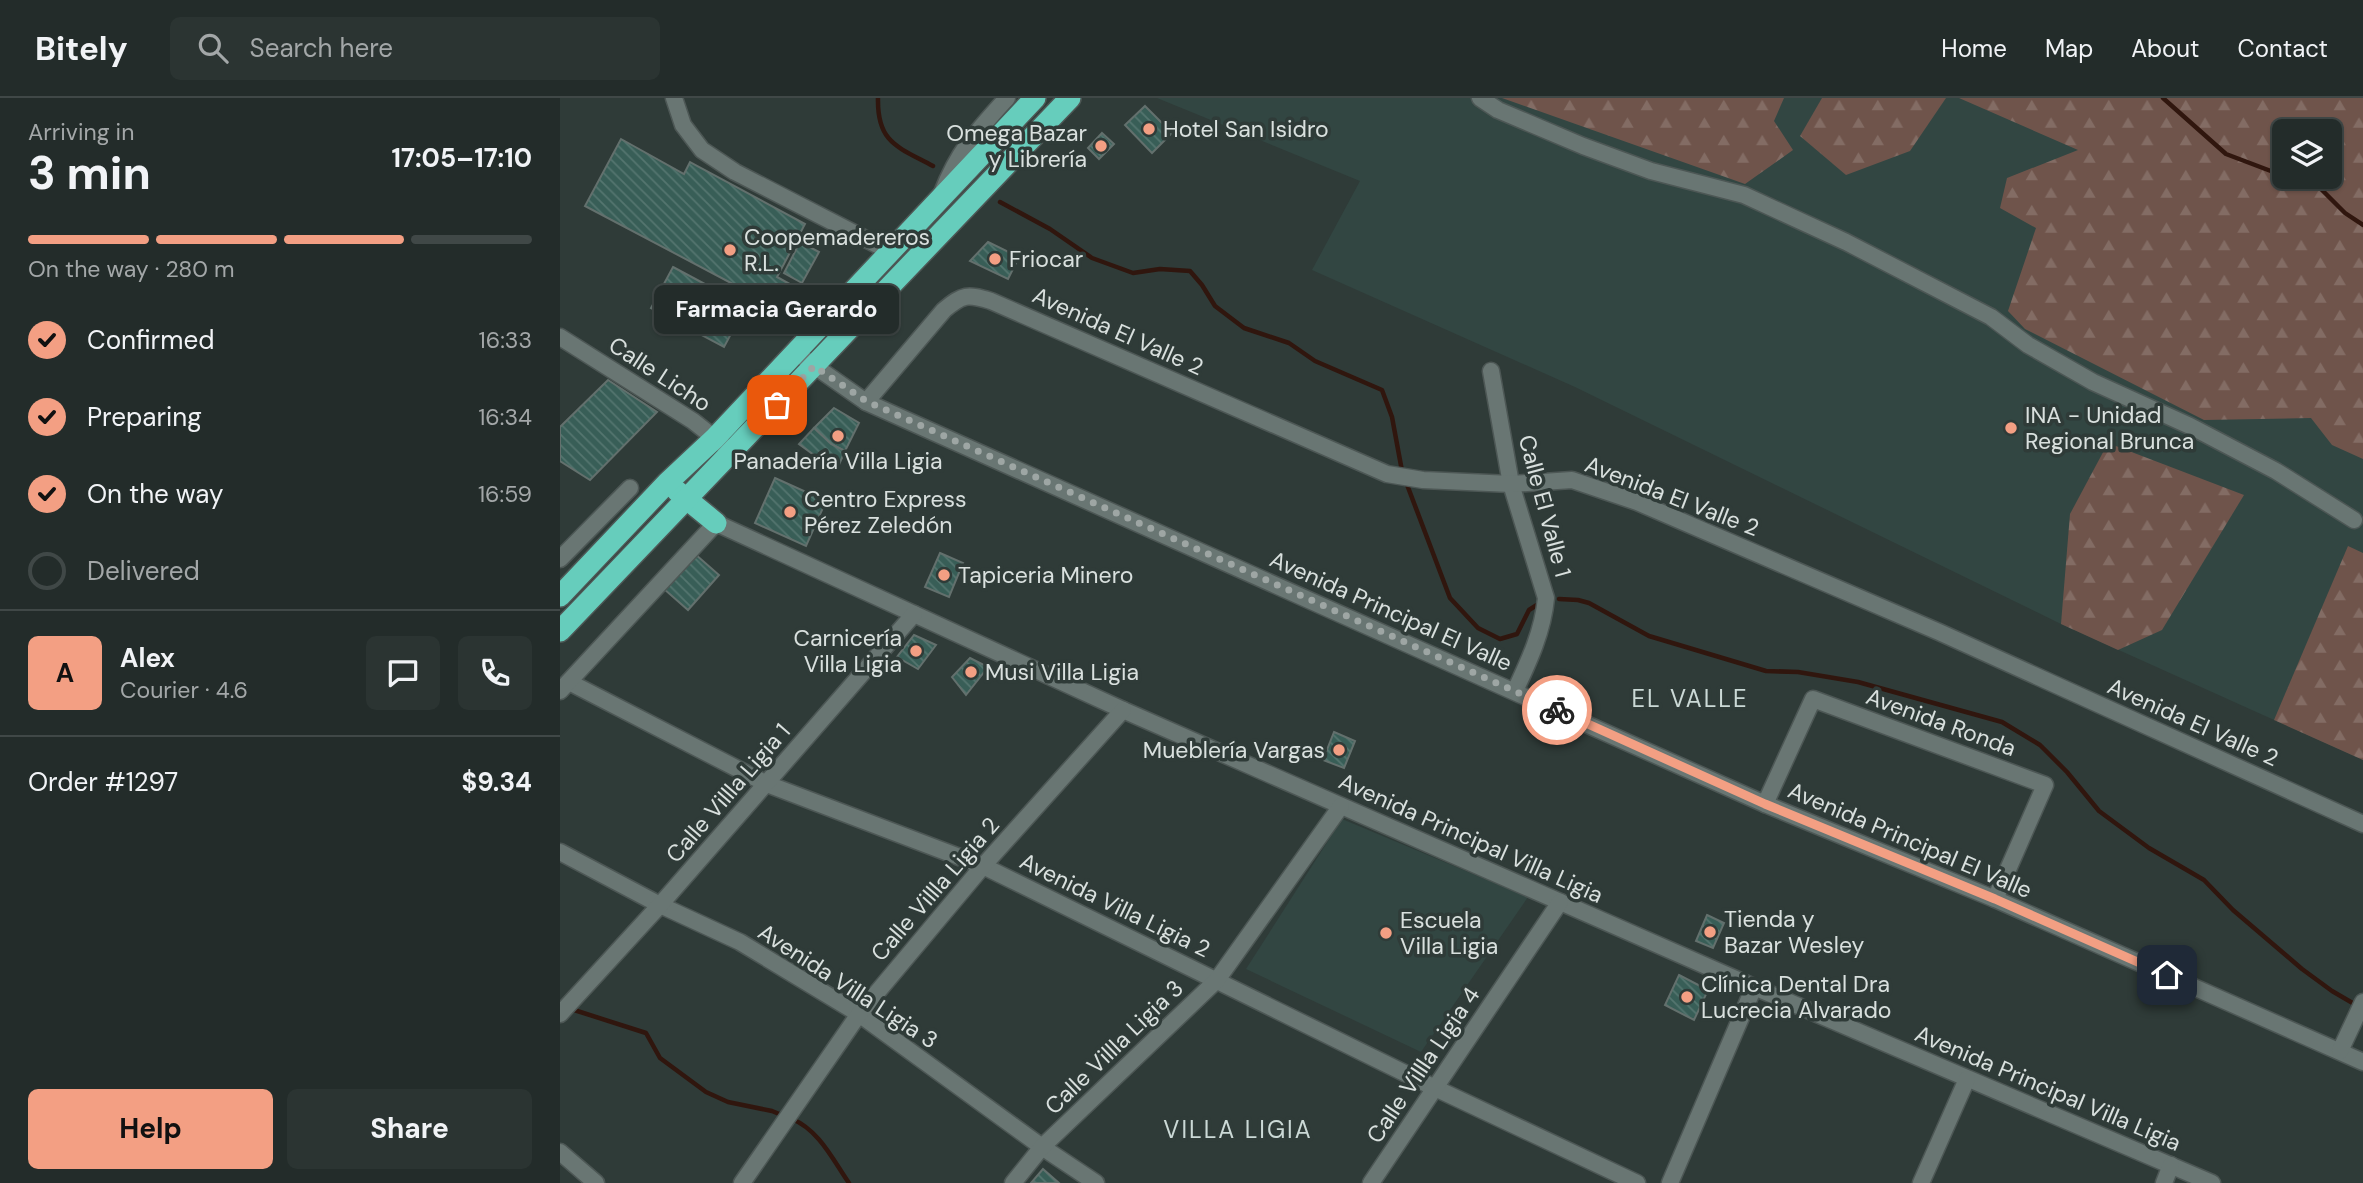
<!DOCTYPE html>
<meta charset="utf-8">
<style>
:root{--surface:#232c2a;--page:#2b3432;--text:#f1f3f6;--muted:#a3a7a8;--line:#404847;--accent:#f39f83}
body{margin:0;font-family:"DM Sans",sans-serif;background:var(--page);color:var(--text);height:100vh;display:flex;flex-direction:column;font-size:26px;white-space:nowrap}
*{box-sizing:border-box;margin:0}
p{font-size:23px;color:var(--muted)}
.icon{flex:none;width:38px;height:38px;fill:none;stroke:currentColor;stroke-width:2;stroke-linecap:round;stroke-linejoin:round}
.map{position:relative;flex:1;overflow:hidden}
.drawer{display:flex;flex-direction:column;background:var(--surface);width:560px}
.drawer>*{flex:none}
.controls{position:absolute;left:1712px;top:21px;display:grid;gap:14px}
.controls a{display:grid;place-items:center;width:70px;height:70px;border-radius:10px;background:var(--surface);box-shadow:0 2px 5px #0004,0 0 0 2px var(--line);font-size:35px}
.pin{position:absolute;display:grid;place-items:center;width:60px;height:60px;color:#fff;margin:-30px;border-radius:14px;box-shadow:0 4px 10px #0006}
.courier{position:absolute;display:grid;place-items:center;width:70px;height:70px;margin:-35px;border:5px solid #f39f83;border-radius:50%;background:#fff;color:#222;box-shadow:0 2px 9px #0007}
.bubble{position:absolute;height:49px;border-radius:10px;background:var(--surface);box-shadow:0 2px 5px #0004,0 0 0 2px var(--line);font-size:23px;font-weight:700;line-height:49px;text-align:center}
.head em{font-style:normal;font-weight:700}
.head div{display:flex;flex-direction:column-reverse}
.head{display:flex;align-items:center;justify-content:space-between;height:119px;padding:0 28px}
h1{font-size:46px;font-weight:700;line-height:52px}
.bar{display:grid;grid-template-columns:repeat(4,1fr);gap:10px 7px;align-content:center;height:84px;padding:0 28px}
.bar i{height:9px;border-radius:5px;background:var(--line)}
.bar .selected{background:var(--accent)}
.bar p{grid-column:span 4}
.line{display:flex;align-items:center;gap:18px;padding:0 28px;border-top:2px solid var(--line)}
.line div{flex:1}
.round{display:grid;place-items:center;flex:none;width:74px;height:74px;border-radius:10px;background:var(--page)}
ol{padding:0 28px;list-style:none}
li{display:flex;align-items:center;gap:21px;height:77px}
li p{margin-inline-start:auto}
li .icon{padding:7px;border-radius:50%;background:var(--accent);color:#111;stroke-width:4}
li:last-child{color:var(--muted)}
li i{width:38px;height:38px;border:4px solid var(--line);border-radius:50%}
.cta{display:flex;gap:14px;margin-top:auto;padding:14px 28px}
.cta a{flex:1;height:80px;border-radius:10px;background:var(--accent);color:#111;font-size:28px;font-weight:700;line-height:80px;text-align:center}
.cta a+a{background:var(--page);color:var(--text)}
header{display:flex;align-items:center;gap:42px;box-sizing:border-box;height:98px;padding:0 35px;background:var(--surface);border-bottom:2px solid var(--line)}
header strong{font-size:33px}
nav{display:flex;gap:38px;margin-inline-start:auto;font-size:24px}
.search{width:490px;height:63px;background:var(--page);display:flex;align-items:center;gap:18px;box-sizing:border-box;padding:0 24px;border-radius:10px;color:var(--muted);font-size:26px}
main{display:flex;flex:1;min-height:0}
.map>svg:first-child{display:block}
</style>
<header>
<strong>Bitely</strong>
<div class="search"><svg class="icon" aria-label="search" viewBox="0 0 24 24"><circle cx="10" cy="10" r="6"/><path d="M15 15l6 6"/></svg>Search here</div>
<nav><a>Home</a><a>Map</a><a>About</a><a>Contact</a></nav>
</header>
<main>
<section class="drawer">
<div class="head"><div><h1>3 min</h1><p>Arriving in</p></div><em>17:05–17:10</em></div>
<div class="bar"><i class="selected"></i><i class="selected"></i><i class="selected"></i><i></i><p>On the way · 280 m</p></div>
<ol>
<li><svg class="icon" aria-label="check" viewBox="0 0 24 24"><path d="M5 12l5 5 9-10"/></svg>Confirmed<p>16:33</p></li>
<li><svg class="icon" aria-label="check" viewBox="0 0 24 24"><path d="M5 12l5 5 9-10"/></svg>Preparing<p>16:34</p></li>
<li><svg class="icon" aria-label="check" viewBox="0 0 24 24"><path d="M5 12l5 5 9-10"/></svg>On the way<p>16:59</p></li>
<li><i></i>Delivered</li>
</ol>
<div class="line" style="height:126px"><b class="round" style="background:var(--accent);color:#111">A</b><div><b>Alex</b><p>Courier · 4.6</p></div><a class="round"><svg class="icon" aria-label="chat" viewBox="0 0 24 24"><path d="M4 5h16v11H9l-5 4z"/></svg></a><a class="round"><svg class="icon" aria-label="phone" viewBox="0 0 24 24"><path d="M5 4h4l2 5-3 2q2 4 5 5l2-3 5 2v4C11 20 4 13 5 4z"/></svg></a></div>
<div class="line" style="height:91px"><div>Order #1297</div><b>$9.34</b></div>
<div class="cta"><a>Help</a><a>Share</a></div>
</section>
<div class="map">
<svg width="1803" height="1085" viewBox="0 0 1803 1085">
<defs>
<pattern id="forest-firs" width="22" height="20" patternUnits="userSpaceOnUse" patternTransform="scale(1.75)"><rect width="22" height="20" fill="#6f544b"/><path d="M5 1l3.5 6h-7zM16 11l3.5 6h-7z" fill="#836c64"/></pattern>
<pattern id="building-back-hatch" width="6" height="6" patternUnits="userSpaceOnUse" patternTransform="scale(1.75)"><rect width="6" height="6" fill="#385e57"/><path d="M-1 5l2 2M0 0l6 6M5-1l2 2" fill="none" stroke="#54756f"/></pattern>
</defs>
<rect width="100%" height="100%" fill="#2f3b38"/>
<!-- built -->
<g fill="#324642" fill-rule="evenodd">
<path d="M597,0h1206v662l-302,-136 -486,-237 -263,-117 48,-89zM1724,33h45v46h-45z"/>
<path d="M782,721l186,78 -107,155 -175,-83z"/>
</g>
<!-- forest -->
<g fill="url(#forest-firs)" fill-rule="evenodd">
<path d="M942,0h282l-10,23 19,29 -48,34z"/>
<path d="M1262,0h124l-36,53 -64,24 -46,-39z"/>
<path d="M1399,0h404v361l-31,-14 -21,-27 -107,2 -179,-91 -17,-18 28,-83 -36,-20 7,-30 71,-28zM1724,33h45v46h-45z"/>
<path d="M1548,345l136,52 -82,135 -44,20 -57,-26 9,-110z"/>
<path d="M1788,448l15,7v207l-89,-40z"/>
</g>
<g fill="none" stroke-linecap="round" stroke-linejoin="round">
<!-- stream -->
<g stroke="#30160e" stroke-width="4.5">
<path d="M318,0c-1,45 20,49 55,68"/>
<path d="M1603,0l63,56 58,22"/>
<path d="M1728,79l28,7 29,29 18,12"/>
<path d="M440,104l50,27 42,29 41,15 27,-4 30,2 12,14 13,21 29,22 45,15 26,18 67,29 10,27 10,54"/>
<path d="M846,384l44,116 28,30 22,11 17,-5 12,-24 11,-7"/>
<path d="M999,501l19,1 11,3 60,33 117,35 32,1 60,10 144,40 38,23 27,27 32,39 50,37 55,32 29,30 69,59 30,22 24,14"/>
<path d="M11,911l75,24 14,25 46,34 22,10 44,9 12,5"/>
<path d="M232,1021c27,11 41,41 57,64"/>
</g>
</g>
<!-- building -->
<g fill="url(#building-back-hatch)" stroke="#63706d" stroke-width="2">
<path d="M585,8l27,27 -20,20 -27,-28z"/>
<path d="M542,35l12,11 -15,15 -11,-11z"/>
<path d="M61,41l63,35 6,-12 115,62 -28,53 29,16 -16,31 -61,-32 4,-8 -148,-78z"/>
<path d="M240,144l19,10 -17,31 -18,-10z"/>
<path d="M428,144l31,15 -11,22 -38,-18z"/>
<path d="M113,169l73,39 -22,41 -73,-39z"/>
<path d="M48,282l49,32 -67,68 -30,-19v-34z"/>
<path d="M274,310l25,15 -14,28 -14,-7 -17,-16z"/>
<path d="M254,330l17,16 14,7 -7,16 -17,-7 -22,-16z"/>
<path d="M215,380l51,23 -20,45 -51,-23z"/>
<path d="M380,455l23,10 -14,34 -24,-10z"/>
<path d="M135,456l24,21 -31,35 -24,-21z"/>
<path d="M354,537l22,10 -18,24 -21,-12z"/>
<path d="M410,560l18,9 -22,28 -14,-18z"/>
<path d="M774,634l21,9 -11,27 -21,-8z"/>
<path d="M1147,817l17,8 -11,25 -17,-7z"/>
<path d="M1119,877l29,15 -14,30 -29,-15z"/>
<path d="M483,1071l16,14h-28z"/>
</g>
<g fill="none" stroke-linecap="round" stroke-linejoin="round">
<defs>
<g id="minor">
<path d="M114,0l9,27 19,25 33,22 156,80"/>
<path d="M920,0l18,12 85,36 68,25 93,24 102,47 145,75 37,28 65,37 97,44 86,45 78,49"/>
<path d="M382,95c16,-42 35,-62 65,-95"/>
<path d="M0,239l133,84 29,23"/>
<path d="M246,262l60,42 899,402 230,95 368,163"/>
<path d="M931,273l20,113 35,114c-3,33 -17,63 -31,93"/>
<path d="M306,304l78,-92c19,-16 23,-16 47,-9l396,173 36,6 88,4 61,-4 65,22 302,130 424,192"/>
<path d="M0,461l70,-71"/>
<path d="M9,584l198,102 216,82 452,222 202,95"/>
<path d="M0,593l156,-168 407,187 631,277 458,196"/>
<path d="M1205,706l48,-105 232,86 -50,114"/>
<path d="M0,754l100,53 80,37 119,72 183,133 54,36"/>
<path d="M0,916l100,-109 254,-291"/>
<path d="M1780,953l23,-49"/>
<path d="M0,1054l36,31"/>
<path d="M182,1085l117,-169 124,-148 140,-156"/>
<path d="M453,1085l29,-36 175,-167 124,-174"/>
<path d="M811,1085l189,-281"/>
<path d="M1110,1085l84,-196"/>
<path d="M1361,1085l46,-104"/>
<path d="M1604,1085l7,-18"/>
</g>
<g id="highway">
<path d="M117,393l39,32"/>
<path d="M0,498l107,-113 48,-45 320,-340"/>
<path d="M0,533l510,-533"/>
</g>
</defs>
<!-- minor casing -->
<use href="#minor" stroke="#4d5755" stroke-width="19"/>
<!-- highway casing -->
<use href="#highway" stroke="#4d5755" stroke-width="24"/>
<!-- minor -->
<use href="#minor" stroke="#697673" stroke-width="16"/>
<!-- highway -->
<use href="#highway" stroke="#66cdbc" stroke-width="21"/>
</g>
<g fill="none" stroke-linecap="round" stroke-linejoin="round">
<!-- done -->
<path stroke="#9ea6a4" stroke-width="7" stroke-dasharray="0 12.6" d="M217,307l37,-39 52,35 691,309"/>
<!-- route -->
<path stroke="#f39f83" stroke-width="9" d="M997,612l208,94 230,95 172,76"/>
</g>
<!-- markers -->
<g fill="#f39f83" stroke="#2f3b38" stroke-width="2.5">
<circle cx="589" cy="31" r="7"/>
<circle cx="541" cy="48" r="7"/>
<circle cx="170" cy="152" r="7"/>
<circle cx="435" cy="161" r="7"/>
<circle cx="1451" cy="330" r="7"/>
<circle cx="278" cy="338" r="7"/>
<circle cx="230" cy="414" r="7"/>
<circle cx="384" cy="477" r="7"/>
<circle cx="356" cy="553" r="7"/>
<circle cx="411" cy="574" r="7"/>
<circle cx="779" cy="652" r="7"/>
<circle cx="1150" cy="834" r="7"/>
<circle cx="826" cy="835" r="7"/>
<circle cx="1127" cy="899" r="7"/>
</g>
<g text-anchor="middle" stroke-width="7" stroke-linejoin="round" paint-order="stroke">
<!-- poi labels -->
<g font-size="23" fill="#d9e0de" stroke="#2f3b38" text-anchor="start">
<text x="603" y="39">Hotel San Isidro</text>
<text x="527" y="43" text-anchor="end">Omega Bazar<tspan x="527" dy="26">y Librería</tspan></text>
<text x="184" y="147">Coopemadereros<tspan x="184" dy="26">R.L.</tspan></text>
<text x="449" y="169">Friocar</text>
<text x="1465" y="325">INA - Unidad<tspan x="1465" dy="26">Regional Brunca</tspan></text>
<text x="278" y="371" text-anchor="middle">Panadería Villa Ligia</text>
<text x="244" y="409">Centro Express<tspan x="244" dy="26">Pérez Zeledón</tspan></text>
<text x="398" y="485">Tapiceria Minero</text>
<text x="342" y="548" text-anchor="end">Carnicería<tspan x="342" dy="26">Villa Ligia</tspan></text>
<text x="425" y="582">Musi Villa Ligia</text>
<text x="765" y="660" text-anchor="end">Mueblería Vargas</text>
<text x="1164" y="829">Tienda y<tspan x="1164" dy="26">Bazar Wesley</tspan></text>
<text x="840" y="830">Escuela<tspan x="840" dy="26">Villa Ligia</tspan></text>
<text x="1141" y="894">Clínica Dental Dra<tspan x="1141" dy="26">Lucrecia Alvarado</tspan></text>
</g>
<!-- street labels -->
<g font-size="23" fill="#d9e0de" stroke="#2f3b38">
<text transform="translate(558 233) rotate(24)" y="8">Avenida El Valle 2</text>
<text transform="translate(100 276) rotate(33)" y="8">Calle Licho</text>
<text transform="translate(1112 398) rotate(21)" y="8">Avenida El Valle 2</text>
<text transform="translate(985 408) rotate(75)" y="8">Calle El Valle 1</text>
<text transform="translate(831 513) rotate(24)" y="8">Avenida Principal El Valle</text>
<text transform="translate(1381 624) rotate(20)" y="8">Avenida Ronda</text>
<text transform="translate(1633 624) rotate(24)" y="8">Avenida El Valle 2</text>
<text transform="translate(168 695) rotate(-49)" y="8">Calle Villla Ligia 1</text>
<text transform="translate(911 740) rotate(24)" y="8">Avenida Principal Villa Ligia</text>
<text transform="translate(1350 742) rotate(23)" y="8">Avenida Principal El Valle</text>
<text transform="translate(375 791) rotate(-49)" y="8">Calle Villla Ligia 2</text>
<text transform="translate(555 807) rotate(26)" y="8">Avenida Villa Ligia 2</text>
<text transform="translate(288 888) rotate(33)" y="8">Avenida Villa Ligia 3</text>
<text transform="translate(554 949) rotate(-44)" y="8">Calle Villla Ligia 3</text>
<text transform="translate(863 967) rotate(-56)" y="8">Calle Villla Ligia 4</text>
<text transform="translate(1488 990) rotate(23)" y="8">Avenida Principal Villa Ligia</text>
</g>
<!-- neighbourhood labels -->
<g font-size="24" letter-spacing="2" fill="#cbd9d6" stroke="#2f3b38">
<text x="1130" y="609">EL VALLE</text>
<text x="678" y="1040">VILLA LIGIA</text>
</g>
</g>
</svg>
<div class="controls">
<a><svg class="icon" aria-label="layers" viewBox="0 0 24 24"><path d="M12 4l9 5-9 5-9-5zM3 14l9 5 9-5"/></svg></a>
</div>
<div class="pin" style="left:217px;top:307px;background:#ea580c"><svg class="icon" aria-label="bag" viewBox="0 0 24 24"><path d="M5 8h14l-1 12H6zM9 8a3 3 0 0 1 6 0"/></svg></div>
<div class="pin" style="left:1607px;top:877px;background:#1f2937"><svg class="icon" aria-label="home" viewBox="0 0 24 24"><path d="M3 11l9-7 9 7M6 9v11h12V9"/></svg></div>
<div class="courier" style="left:997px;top:612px"><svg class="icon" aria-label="bike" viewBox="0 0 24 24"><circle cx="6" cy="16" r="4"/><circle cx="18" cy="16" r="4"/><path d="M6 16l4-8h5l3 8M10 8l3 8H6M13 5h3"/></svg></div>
<div class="bubble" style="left:94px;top:187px;width:245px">Farmacia Gerardo</div>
</div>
</main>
